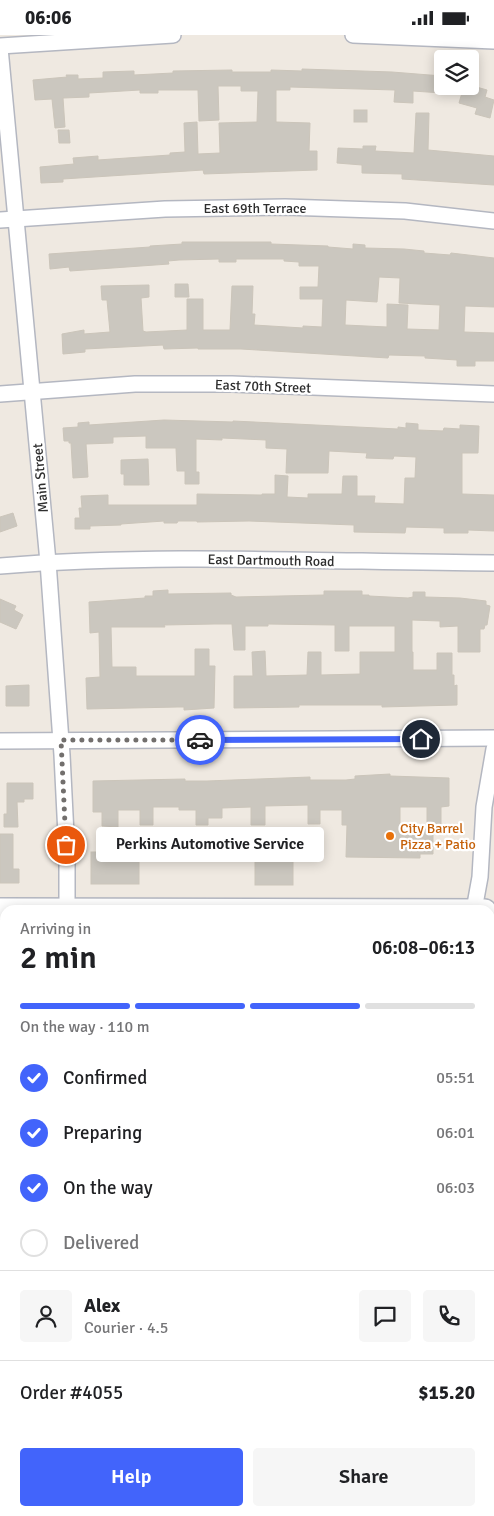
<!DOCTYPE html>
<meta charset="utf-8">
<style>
:root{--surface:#fff;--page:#f6f6f6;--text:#202124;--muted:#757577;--line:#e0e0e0;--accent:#4264fb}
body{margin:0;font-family:Signika,sans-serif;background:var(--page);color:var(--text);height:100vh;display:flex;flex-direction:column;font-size:19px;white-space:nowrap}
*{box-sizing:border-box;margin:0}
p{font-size:16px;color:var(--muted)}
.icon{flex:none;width:28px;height:28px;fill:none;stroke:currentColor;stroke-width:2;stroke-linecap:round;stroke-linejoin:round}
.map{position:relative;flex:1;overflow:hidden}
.panel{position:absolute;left:0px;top:870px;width:495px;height:611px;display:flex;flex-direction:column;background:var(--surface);border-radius:15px 15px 0 0;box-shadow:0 2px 12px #0003}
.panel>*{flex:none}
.controls{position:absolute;left:434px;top:15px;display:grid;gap:10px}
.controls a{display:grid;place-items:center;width:45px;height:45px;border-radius:5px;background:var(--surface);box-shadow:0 2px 12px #0003;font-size:25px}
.pin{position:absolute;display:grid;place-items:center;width:42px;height:42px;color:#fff;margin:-21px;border:2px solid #fff;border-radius:50%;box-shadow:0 1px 5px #0007}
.courier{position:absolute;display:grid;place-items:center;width:50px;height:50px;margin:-25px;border:4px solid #4264fb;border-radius:50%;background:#fff;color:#222;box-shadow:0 1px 6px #0007}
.bubble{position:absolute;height:35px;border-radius:5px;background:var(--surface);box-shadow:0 2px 12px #0003;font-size:16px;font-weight:600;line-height:35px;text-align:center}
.head em{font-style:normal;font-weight:600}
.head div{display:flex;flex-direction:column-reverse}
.head{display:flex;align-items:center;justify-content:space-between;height:85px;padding:0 20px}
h1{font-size:32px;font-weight:600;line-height:38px}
.bar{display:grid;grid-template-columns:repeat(4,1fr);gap:8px 5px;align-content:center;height:60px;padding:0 20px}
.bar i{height:6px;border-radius:4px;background:var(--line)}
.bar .on{background:var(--accent)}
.bar p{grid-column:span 4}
.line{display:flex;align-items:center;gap:12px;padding:0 20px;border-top:1px solid var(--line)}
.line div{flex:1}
.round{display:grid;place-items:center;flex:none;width:52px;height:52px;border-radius:5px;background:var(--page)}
ol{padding:0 20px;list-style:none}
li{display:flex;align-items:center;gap:15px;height:55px}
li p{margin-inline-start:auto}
li .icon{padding:5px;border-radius:50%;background:var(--accent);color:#fff;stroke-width:4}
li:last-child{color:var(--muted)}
li i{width:28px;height:28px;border:2px solid var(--line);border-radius:50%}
.primary-button{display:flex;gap:10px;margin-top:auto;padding:10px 20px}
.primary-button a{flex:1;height:58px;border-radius:5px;background:var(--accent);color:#fff;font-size:20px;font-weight:600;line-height:58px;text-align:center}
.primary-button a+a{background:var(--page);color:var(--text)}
.status{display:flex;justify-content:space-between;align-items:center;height:35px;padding:0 25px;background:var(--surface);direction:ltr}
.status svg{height:14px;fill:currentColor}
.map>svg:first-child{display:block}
</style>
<div class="status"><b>06:06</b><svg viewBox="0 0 49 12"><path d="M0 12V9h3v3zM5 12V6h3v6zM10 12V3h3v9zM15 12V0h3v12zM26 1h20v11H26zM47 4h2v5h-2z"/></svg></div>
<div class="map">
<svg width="494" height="1481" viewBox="0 0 494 1481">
<rect width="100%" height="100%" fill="#efe9e1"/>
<!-- building -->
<g fill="#cbc7bf" stroke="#cbc5ba" fill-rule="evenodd">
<path d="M302,34l90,3 50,4v17l-29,-2v12l-19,-1 1,-12 -105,-3v3h-14v32l34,1 -1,28h8v19l-113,4 -1,-4 -140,9v3l-22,1 -1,-16 34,-3 -1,-6 25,-2v4l72,-5v-2l15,-1 -1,-29 13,-1 1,32 22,-1 -1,-30 38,-1 1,-31h-17v-5h-23l1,34 -20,1 -1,-31h-40v3h-18v-3l-51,3v4l-26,1 2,29 -10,1 -3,-29 -17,1 -2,-20 34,-3 -1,-2h12v4l25,-1v-6l31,-1v4l39,-2v-2l59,-1v2h39v-2l31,1z"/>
<path d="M464,51h9l14,4 -2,7 9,3 -4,18 -15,-4 2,-6 -18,-5z"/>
<rect x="354" y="75" width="13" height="12"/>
<path d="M416,78h13l-1,37 66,6v29l-92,-6v-5l-40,-1v-8l-25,-2 1,-15 25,1v-3h13l-1,5 39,2z"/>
<path d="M58,95h11l1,13h-11z"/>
<path d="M182,207h89v2l57,2v1l25,2v-5l12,1v3l39,1 20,2v2l26,2 1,-2 43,5v49l-29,-1 -1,26 30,1v28h-19v5h-18v-6l-32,-2v-2l-36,-1 -1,3 -147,-9h-43v-1l-34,1 -1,-4 -78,4v3l-22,2 -1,-20 22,-4v4l26,-2 -3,-32h-5l-1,-14 48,-1v12l-8,1 2,33 3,1 41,-2v-31h16v31h27l2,-44h21l-1,28h3l-1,11 49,3v-2l19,1 1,-28h-23v-12h18l1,-21h-20v-4l-15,-1v-2h-48v3h-17v-3l-40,1 -11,1 1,3 -99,7 -1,-4 -19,2 -1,-15 101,-7v-1l32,-2zM379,242l21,1 -1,25 41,2 -1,25 -32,-1 1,-24 -21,-1v23l-42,-2 1,-25 31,2z"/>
<path d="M175,249h13l1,13h-14z"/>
<path d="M164,385l69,2v-1l165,8v-2l8,1v-5l12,1v6l25,1 1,-3 16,1v-4l19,1 -1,27h-16v41l32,1v36l-26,-1v3h-24v-5l-38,-1 -1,6 -51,-1v-7l-105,-4 -52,1v-1h-19l-1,2h-13v-2l-43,3v1l-31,1v3h-15v-11h5l-1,-10h3l-1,-12 27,-1v10h89v-11l65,1v-1h13v-19l13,1 -1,21 21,1v-4h34l1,-18h14v20h18l-1,7 30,1 1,-26h10l1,-21 -22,-1 -1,3 -27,-1 1,-5 -38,-2 -1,22h-42l1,-24 -21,-1v-8l-44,-2v2l-26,-1v33h3v12h-14v-13h-8l-1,-23h-30v-12l-33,1v6l-27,1 2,33 -15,1 -2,-35h-2v-2h-5l-1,-13 15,-1v-4l11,-1v3z"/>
<path d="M148,424l1,26h-25v-11h-3v-14z"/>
<path d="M13,478l4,13 -17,6v-15z"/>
<path d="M168,555v4l63,-1v2l5,2 88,-2v-4h38v4h7v1l39,2 5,-1v-5h12v5l35,1 26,3v4l4,1 -3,19h-2l-1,4h-4v23h-22v-26l-18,1v-6l-28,-1v32h1v18h24v-17h15v22h2v11l3,-1v20l-75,2v-2h-83v2l-65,1v-32h19l-1,-24 13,-1 1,25 41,-1 1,-23h13v23l39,-1v-22h35v-26h-46v25h-14v-26l-67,-1v2h-23v24h-11l-2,-26h-18l-50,1 1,2h-54l1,40h24v9h59v-27h14v17h6l-1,42 -30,2v-3h-7l-90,2 -1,-31 14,-1 -1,-45 -9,1 -1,-31 56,-4v-2h8v-5z"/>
<path d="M0,564l16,7 -2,4 9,5 -7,14 -16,-7z"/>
<path d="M29,650v21h-23v-20z"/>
<path d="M390,739v2l59,2v28l-8,1v17h-14v-17h-27v22h33v25h-13v4l-74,-1 1,-32h-5v-15h-22v14h-12v-19l-43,1v19h-14v-18l-29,1v10h-14v7h-12v-15h-17v-3h-26v18h-13v-15h-22v17l-16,-1v-14h-9v-31l92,-2v2h22l103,-4v3h36l9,-1v-3z"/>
<path d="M7,748h26v16h-9v3h-7l1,25h-14v-13h3z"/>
<rect x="255" y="798" width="38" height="52"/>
<path d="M0,799h13v35h6v14h-19z"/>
<rect x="91" y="817" width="48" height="32"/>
</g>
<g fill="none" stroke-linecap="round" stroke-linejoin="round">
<defs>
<g id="street">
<path d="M353,0l141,6"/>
<path d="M0,11l173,-11"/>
<path d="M0,13l48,514 14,193 5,100v55"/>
<path d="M0,185l165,-11 120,-2 120,4 89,10"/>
<path d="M0,359l135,-10h97l262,10"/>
<path d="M0,531c164,-13 329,-4 494,-3"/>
<path d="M0,706l494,-3"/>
<path d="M474,875l6,-33 4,-70 10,-58"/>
<path d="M0,1286h5"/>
<path d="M490,1286h4"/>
<path d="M70,1476l1,5"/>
<path d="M274,1476v5"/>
<path d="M478,1476v5"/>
</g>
<path id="secondary" d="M0,874l485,1"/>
</defs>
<!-- street casing -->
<use href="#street" stroke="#b4b7c1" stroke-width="18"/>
<!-- secondary casing -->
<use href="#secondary" stroke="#b4b7c1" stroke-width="24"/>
<!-- street -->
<use href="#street" stroke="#fff" stroke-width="15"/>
<!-- secondary -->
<use href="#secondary" stroke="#fff" stroke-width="21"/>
</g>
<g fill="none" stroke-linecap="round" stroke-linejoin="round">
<!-- done -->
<path stroke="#726f6d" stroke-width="5" stroke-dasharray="0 9" d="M66,810l-5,-105h139"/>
<!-- route -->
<path stroke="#4264fb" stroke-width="6" d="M200,705l221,-1"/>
</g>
<!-- markers -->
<circle fill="#e8710a" stroke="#fff" stroke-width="2" cx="390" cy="801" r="5"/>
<g text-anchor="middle" stroke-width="4.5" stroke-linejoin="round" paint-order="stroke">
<!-- street labels -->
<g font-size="14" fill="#2e2e2e" stroke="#fff">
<text x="255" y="178">East 69th Terrace</text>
<text transform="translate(263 351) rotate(2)" y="5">East 70th Street</text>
<text transform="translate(40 443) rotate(-95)" y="5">Main Street</text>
<text transform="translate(271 525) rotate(1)" y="5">East Dartmouth Road</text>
</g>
<!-- food labels -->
<g font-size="14" fill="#c56008" stroke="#fff" text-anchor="start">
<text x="400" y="798">City Barrel<tspan x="400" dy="16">Pizza + Patio</tspan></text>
</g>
</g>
</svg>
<div class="controls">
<a><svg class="icon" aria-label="layers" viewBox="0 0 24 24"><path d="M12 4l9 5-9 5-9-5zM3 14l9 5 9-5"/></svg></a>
</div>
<div class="pin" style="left:66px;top:810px;background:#ea580c"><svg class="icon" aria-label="bag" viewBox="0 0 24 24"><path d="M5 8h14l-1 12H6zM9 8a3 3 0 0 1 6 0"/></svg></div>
<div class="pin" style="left:421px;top:704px;background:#1f2937"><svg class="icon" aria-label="home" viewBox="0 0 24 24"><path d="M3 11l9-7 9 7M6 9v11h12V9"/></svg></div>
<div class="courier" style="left:200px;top:705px"><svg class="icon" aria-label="car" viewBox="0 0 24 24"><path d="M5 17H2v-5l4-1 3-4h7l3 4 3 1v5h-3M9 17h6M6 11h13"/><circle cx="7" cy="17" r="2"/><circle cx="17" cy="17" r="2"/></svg></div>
<div class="bubble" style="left:96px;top:792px;width:228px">Perkins Automotive Service</div>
<section class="panel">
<div class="head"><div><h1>2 min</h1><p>Arriving in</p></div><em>06:08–06:13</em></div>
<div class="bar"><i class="on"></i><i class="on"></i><i class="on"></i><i></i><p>On the way · 110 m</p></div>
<ol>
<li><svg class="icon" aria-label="check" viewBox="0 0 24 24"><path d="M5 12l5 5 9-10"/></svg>Confirmed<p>05:51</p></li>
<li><svg class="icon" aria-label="check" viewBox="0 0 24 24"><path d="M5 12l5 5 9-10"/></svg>Preparing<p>06:01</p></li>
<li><svg class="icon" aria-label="check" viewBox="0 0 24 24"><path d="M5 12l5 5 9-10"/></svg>On the way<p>06:03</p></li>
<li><i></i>Delivered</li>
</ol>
<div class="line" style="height:90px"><a class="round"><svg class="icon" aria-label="person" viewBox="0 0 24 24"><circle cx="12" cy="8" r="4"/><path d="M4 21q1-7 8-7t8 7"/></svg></a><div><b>Alex</b><p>Courier · 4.5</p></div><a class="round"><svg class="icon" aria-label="chat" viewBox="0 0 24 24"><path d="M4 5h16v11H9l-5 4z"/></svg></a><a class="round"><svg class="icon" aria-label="phone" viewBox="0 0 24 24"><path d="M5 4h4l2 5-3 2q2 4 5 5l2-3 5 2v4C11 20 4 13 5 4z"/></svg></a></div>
<div class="line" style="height:65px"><div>Order #4055</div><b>$15.20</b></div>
<div class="primary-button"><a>Help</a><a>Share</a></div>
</section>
</div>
